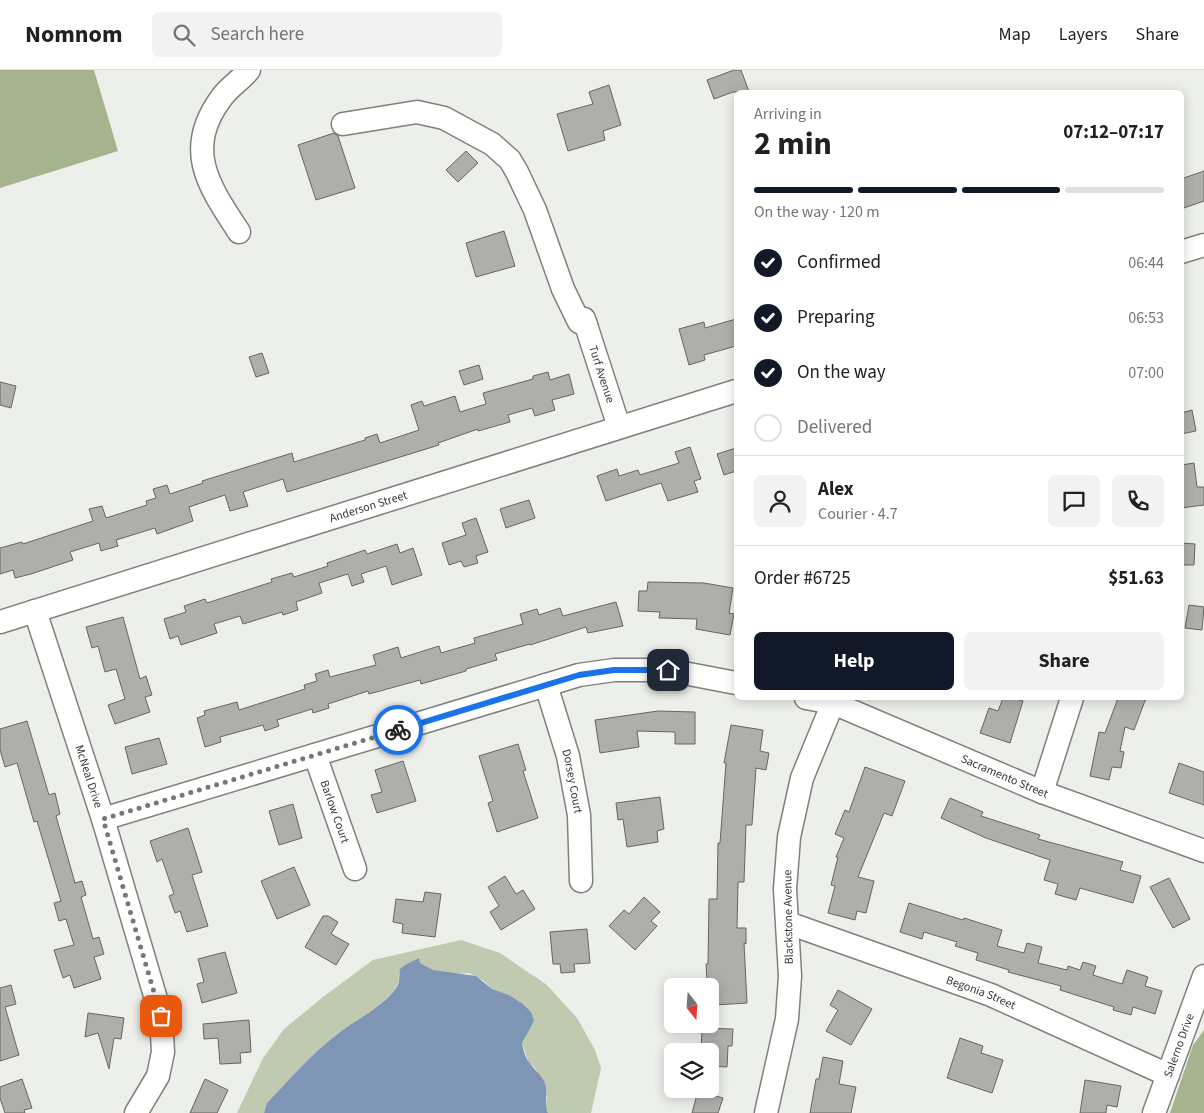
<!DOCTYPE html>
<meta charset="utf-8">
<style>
:root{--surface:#fff;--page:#f2f2f2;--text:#202124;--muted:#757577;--line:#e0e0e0;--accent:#111827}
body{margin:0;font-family:"Source Sans 3",sans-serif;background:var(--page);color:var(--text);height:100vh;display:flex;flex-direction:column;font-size:19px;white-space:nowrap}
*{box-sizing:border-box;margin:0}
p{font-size:16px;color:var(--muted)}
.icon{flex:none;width:28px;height:28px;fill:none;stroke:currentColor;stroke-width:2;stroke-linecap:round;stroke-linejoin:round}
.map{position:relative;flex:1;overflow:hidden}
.details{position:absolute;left:734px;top:20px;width:450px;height:610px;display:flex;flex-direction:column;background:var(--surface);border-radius:8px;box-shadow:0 2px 12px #0003}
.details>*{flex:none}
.needle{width:32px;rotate:163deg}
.buttons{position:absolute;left:664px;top:908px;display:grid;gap:10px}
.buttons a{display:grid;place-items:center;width:55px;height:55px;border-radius:8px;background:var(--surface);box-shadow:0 2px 12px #0003;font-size:25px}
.pin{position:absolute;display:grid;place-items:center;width:42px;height:42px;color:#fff;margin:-21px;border-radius:10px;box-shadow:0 2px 8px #0006}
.courier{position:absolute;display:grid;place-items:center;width:50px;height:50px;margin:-25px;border:4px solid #1a73e8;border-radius:50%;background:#fff;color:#222;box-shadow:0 1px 6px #0007}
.overview em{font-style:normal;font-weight:700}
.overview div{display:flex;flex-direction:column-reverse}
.overview{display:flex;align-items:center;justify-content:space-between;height:85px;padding:0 20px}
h1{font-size:32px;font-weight:700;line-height:38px}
.bar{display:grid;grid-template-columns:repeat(4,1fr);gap:8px 5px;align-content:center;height:60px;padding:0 20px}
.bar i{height:6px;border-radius:4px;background:var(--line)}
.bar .active{background:var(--accent)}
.bar p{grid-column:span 4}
.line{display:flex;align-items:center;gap:12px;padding:0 20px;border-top:1px solid var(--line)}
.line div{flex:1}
.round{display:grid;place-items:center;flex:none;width:52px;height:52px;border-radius:8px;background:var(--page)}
ol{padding:0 20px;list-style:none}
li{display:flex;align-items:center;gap:15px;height:55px}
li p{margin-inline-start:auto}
li .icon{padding:5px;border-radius:50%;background:var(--accent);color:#fff;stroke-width:4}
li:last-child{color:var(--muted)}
li i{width:28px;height:28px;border:2px solid var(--line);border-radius:50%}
.button{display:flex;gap:10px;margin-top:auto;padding:10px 20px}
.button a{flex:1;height:58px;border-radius:8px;background:var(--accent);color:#fff;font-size:20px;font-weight:700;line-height:58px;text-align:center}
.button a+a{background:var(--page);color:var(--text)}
header{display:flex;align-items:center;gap:30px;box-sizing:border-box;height:70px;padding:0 25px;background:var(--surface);border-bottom:1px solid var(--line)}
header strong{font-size:24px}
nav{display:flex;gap:28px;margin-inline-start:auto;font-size:18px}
.search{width:350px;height:45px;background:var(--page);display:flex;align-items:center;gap:12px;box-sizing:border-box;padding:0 18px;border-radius:8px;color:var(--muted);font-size:19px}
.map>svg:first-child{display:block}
</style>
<header>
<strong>Nomnom</strong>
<div class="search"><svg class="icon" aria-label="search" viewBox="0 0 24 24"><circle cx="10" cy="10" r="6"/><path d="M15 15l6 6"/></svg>Search here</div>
<nav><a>Map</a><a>Layers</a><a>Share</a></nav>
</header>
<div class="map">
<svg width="1204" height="1043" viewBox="0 0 1204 1043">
<rect width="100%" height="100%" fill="#edefeb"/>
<!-- green -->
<path fill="#c0cab0" d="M461,870l39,13 47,32 30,33 18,32 6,18 -10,45h-43l-3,-6 2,-9 -11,-29 -7,-6 -7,-20 11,-22 -24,-26 -17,-6 -8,-8 -15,-8 -14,1 -22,-4 -13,-7 -1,-4 -20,15c0,9 -1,13 -8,20 -15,16 -35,26 -52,39 -27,20 -49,46 -72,70l-3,10h-27l26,-55 21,-29 39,-32 50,-37z"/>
<!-- forest -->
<g fill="#a5b48e">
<path d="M0,0h94l24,81 -118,37z"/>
<path d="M1204,960v83h-34l23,-68z"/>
</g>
<!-- water -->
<path fill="#7f95b6" d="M419,888l1,5 13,7 43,6 16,13 17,6 14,9 8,8 3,9 -12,22c1,6 3,14 7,19 4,7 11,11 15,19 5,13 -1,22 4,32h-284l3,-10c23,-24 45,-50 72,-70 19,-15 44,-26 58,-46 3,-5 2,-12 3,-18l5,-4z"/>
<!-- building -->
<g fill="#aeafab" stroke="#656663">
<path d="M734,0h7l8,22h-16l-19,7 -7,-19z"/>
<path d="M609,15l12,40 -18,6 2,9 -37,11 -11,-37 36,-10 -4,-12z"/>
<path d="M334,63l4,3 17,52 -39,12 -18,-55z"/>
<path d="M466,81l12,12 -20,19 -12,-12z"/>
<path d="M1204,101v30l-23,8v-30z"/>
<path d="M504,161l11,35 -39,11 -10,-34z"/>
<path d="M736,249v27l-32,9 1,5 -16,5 -10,-36 25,-7 1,6z"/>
<path d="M262,283l7,20 -13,4 -7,-20z"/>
<path d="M479,295l4,14 -19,6 -5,-14z"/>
<path d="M548,302l2,8 19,-6 5,20 -22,6 3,10 -20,6 -3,-8 -24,7 2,7 -32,9v-2l-40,14 1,2 -152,47 -4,-13 -40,13 5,14 -18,5 -5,-16 -36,12 4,14 -36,13 -2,-6 -39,12 2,6 -17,5 -2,-8 -29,9 3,8 -42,14 -16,4 -2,-8 -13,4v-26l22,-6 1,2 70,-23 -4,-12 13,-3 4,12 41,-13 -1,-4 10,-3 -3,-9 14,-4 3,9 33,-11 -1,-2 90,-28 2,9 71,-22v-2l12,-4 3,9 39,-13 -8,-25 11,-4 2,5 31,-10 5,16 26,-8 -3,-11 50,-14v-3z"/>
<path d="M0,312l16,4 -5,22 -11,-3z"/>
<path d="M1192,340l4,21 -15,3v-21z"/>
<path d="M690,377l11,32 -7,2 4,11 -30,9 -7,-18 -55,18 -9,-25 20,-7 2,7 19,-6 2,5 39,-12 -4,-11z"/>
<path d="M736,378v23l-12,4 -7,-21z"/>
<path d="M1194,393l3,24h7v18l-23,3v-43z"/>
<path d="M529,430l6,18 -29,10 -6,-19z"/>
<path d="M476,448l12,34 -12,4 2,7 -14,4 -3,-6 -12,4 -7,-22 24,-8 -4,-12z"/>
<path d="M1181,473l14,1 -1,21h-13z"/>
<path d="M397,474l3,9 13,-5 9,27 -30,10 -6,-19 -25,8 3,8 -12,4 -4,-12 -29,9 3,10 -26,9 2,8 -15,5 -1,-3 -39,12 -3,-8 -26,8 3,9 -36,12 -3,-9 -8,3 -6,-20 22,-7 -2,-6 21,-7 2,4 65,-21 -1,-3 21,-6 2,4 34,-11 -1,-3 38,-13 2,4z"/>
<path d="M648,512l56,1 29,5 -4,25 5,1 -4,21 -34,-6 1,-10 -38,-1 1,-6 -22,-1 1,-20h8z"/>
<path d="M616,532l7,24 -35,7 -2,-6 -56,18v-1l-35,10 2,6 -31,9v2l-45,13 -1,-4 -51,14 -1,-3 -40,13 1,4 -16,5 -1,-4 -35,11 2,6 -14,5 -2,-6 -43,12 1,5 -16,5 -8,-29 8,-3 -1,-4 33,-9 2,8 66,-21 -1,-4 13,-4 -2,-7 13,-4 2,7 46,-12 -3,-10 25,-8 3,11 38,-12 2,7 34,-10 -1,-5 49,-14 -3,-10 17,-5 2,6 21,-7 3,8z"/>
<path d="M1189,535l15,2 -2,23 -17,-2z"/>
<path d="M123,547l17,62 6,-3 6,19 -7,2 5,15 -35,12 -7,-19 17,-6 -9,-30 -11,3 -7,-26 -6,2 -6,-21z"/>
<path d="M1003,628h10l10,3 -13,42 -30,-10 9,-25 9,3z"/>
<path d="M1118,628h28l-12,32 -9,-3 -5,24 4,1 -3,16 -9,-1 -3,13 -19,-4 9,-44 6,1z"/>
<path d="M658,641l37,1v32h-20v-12l-38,-1 2,16 -39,6 -5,-33z"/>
<path d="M27,651l22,74 6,-2 5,21 -4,2 19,67 7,-2 4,14 -5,2 12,42 6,-2 5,17 -10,3 7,22 -27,9 -4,-13 -7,3 -9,-28 20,-5 -8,-26 -7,2 -5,-18 7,-2 -24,-80 -3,1 -17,-59 -12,4 -5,-17v-21z"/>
<path d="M731,655l32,5 -3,21 9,2 -3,17 -10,-2 -4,57h-6l-2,57h-6l-1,46h9v16l-2,-1 3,60 -32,2 -1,-24h-7l-1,-17h2l1,-65h8l1,-56h2l6,-80h-2z"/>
<path d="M159,668l8,26 -35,10 -7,-27z"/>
<path d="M518,674l8,26 -3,1 15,47 -41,14 -9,-29 5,-2 -14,-45z"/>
<path d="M403,691l13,40 -39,12 -6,-18 11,-3 -7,-22z"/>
<path d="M1179,693l25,9v33l-35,-12z"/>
<path d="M865,697l40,14 -13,35 -8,-3 -26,64 16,4 -8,32 -9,-2 -2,9 -27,-7 7,-27 -4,-1 7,-28h-2l8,-19 -9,-4 10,-24 4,2z"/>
<path d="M660,727l4,32 -7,2 1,11 -31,5 -4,-28 -5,1 -2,-17z"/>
<path d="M950,728l33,14 -2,4 59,19 -2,4 85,23 -3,8 21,6 -8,27 -53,-15 -4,12 -21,-6 3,-10 -14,-4 6,-20 -64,-22 -45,-20z"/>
<path d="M293,734l9,34 -23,7 -10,-34z"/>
<path d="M188,758l14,44 -10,3 16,51 -21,6 -7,-21 -5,2 -6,-17 5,-2 -12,-35 -5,3 -7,-21z"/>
<path d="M294,797l16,38 -33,14 -16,-38z"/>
<path d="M505,806l11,18 7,-4 12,19 -34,21 -11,-18 9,-6 -11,-19z"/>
<path d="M1169,808l21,41 -17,9 -23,-41z"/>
<path d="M425,822l16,2 -6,43 -33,-4 1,-9 -10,-2 3,-23 27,3z"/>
<path d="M644,827l16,15 -9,9 6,5 -22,24 -26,-24 15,-16 5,4z"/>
<path d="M909,833l54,17 1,-2 38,12 -5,16 27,7 3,-10 15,4 -4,16 29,7 1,-4 12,4 3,-8 13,4 -3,9 29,9 5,-14 21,7 -3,9 17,5 -7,23 -22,-7 -2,8 -18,-5 1,-3 -54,-17 1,-4 -53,-14 1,-2 -33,-10 2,-7 -23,-7 2,-4 -33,-10 -2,7 -22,-7z"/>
<path d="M323,846h5l10,6 -7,12 18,10 -13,21 -31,-18z"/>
<path d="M587,859l3,34 -16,1 1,8 -14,1 -1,-9h-7l-3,-32z"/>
<path d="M225,882l12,41 -35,10 -5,-19 7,-2 -6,-23z"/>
<path d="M11,915l5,19 -11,3 14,48 -19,6v-73z"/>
<path d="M838,920l34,19 -21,36 -25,-14 12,-21 -8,-5z"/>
<path d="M88,943l36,5 -3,21 -7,-1 -5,31 -11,-36 -13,4z"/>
<path d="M249,950l2,32 -11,1 1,10 -21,1 -2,-26 -14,1 -1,-15z"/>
<path d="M702,958l31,1 -1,17h-4l-1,21 -17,-1v-15h-9z"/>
<path d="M960,968l23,8 -2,7 22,7 -11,33 -45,-15z"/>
<path d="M823,987l20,4 -4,23 17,3 -5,26h-41l6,-34h3z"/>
<path d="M22,1009l10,29 -8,2 1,3h-20l-5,-15v-11z"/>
<path d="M205,1009l23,11 -11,23h-27z"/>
<path d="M1085,1010l36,6 -4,21 -10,-2 -1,8h-26z"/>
<path d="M698,1021l25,7 -5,15h-26z"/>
</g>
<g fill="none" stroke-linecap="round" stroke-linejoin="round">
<defs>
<g id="minor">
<path d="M343,54l74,-12 27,6 48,26 18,16 7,12 18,38 28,79 16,33 7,3"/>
<path d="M239,162c-31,-47 -56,-83 -17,-135 7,-10 19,-17 27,-27"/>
<path d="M1181,182l23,-7"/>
<path id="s1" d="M584,249l35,108"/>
<path id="s2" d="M35,541l68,208 58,197 2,36 -5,24 -22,37"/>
<path id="s3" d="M0,552l736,-231"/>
<path id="s4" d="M546,615l22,71 11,59 2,66"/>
<path id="s5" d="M806,628l27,5 209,89 162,59"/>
<path id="s6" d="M315,685l40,114"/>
<path d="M1042,722l30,-94"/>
<path d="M103,749l476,-144 35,-5h54l68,13"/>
<path id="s7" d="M788,853l203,72 177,80"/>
<path d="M766,1043l21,-94 3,-43 -5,-87 4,-52 13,-59 33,-80"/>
<path id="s8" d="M1154,1043l50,-137"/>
</g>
</defs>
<!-- minor casing -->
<use href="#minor" stroke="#7f817d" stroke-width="25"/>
<!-- minor -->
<use href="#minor" stroke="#fff" stroke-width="22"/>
</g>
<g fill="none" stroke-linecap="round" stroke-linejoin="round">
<!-- done -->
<path stroke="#777876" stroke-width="5" stroke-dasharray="0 9" d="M161,946l-58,-197 295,-89"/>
<!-- route -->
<path stroke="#1a73e8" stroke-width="6" d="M398,660l181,-55 35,-5h54"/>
</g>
<g text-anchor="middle" stroke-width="4" stroke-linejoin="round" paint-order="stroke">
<!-- street labels -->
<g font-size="12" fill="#373837" stroke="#fff">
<text dy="4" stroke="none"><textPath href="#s1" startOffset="58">Turf Avenue</textPath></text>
<text dy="4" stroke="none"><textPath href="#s3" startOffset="386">Anderson Street</textPath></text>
<text dy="4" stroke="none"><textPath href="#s2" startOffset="174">McNeal Drive</textPath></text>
<text dy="4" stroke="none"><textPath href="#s5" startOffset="214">Sacramento Street</textPath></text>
<text dy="4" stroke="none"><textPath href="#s4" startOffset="100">Dorsey Court</textPath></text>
<text dy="4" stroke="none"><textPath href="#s6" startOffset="60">Barlow Court</textPath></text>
<text transform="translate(788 847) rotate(-91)" y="4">Blackstone Avenue</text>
<text dy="4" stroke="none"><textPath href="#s7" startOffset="205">Begonia Street</textPath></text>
<text dy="4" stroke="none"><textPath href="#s8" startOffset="72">Salerno Drive</textPath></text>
</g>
</g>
</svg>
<div class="buttons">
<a><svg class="needle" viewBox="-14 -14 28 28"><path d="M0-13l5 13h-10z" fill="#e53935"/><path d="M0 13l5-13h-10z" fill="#757577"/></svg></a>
<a><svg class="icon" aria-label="layers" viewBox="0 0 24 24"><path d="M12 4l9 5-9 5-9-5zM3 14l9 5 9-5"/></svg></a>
</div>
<div class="pin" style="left:161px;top:946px;background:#ea580c"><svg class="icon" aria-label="bag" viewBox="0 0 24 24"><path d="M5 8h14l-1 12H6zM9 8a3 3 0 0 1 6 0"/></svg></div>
<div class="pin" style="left:668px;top:600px;background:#1f2937"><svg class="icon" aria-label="home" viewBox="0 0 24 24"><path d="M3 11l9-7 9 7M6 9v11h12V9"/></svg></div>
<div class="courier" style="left:398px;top:660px"><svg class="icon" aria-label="bike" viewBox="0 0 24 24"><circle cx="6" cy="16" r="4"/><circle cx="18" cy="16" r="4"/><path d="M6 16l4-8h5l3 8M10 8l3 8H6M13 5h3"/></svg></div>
<section class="details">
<div class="overview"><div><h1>2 min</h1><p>Arriving in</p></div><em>07:12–07:17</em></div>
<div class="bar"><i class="active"></i><i class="active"></i><i class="active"></i><i></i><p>On the way · 120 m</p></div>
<ol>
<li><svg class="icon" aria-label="check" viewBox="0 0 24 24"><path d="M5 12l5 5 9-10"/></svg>Confirmed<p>06:44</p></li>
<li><svg class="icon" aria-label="check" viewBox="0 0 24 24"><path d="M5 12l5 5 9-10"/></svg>Preparing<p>06:53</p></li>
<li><svg class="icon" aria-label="check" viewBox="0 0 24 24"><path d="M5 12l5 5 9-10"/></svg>On the way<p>07:00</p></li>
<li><i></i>Delivered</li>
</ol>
<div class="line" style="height:90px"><a class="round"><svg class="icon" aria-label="person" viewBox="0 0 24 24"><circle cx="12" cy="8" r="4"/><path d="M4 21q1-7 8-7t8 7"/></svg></a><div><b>Alex</b><p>Courier · 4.7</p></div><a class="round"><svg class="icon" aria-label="chat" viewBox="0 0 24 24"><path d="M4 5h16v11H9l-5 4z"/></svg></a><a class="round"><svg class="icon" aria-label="phone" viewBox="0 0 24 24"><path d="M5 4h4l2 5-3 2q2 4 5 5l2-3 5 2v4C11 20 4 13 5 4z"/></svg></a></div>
<div class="line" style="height:65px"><div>Order #6725</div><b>$51.63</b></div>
<div class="button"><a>Help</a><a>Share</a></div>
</section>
</div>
